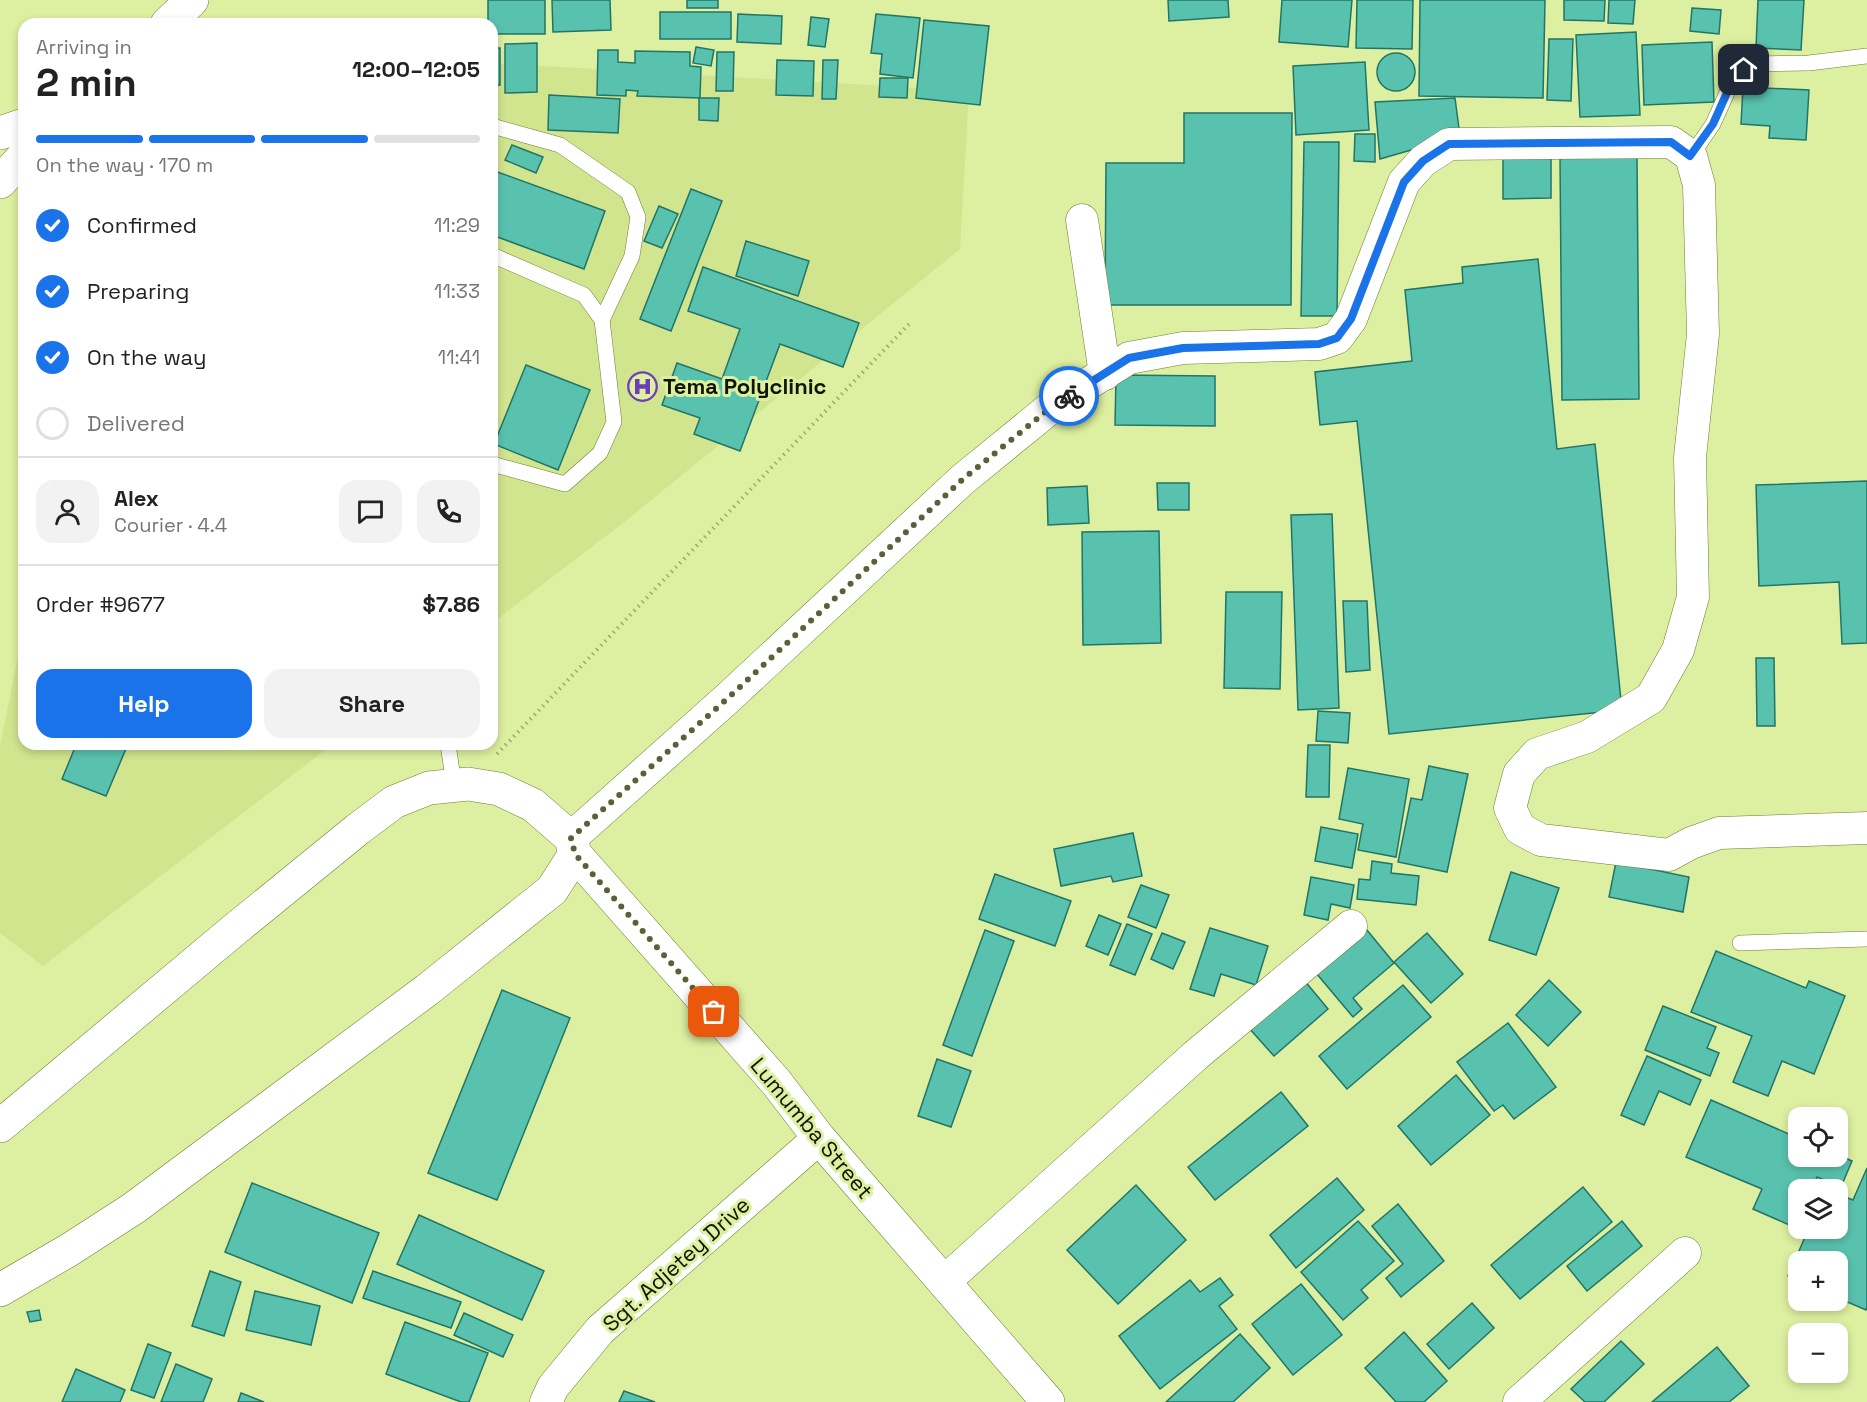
<!DOCTYPE html>
<meta charset="utf-8">
<style>
:root{--surface:#fff;--page:#f2f2f2;--text:#222;--muted:#767676;--line:#e0e0e0;--accent:#1a73e8}
body{margin:0;font-family:"Space Grotesk",sans-serif;background:var(--page);color:var(--text);height:100vh;display:flex;flex-direction:column;font-size:22px;white-space:nowrap}
*{box-sizing:border-box;margin:0}
p{font-size:20px;color:var(--muted)}
.icon{flex:none;width:33px;height:33px;fill:none;stroke:currentColor;stroke-width:2;stroke-linecap:round;stroke-linejoin:round}
.map{position:relative;flex:1;overflow:hidden}
.details{position:absolute;left:18px;top:18px;width:480px;height:732px;display:flex;flex-direction:column;background:var(--surface);border-radius:18px;box-shadow:0 3px 9px #0003}
.details>*{flex:none}
.buttons{position:absolute;left:1788px;top:1107px;display:grid;gap:12px}
.buttons a{display:grid;place-items:center;width:60px;height:60px;border-radius:12px;background:var(--surface);box-shadow:0 3px 9px #0003;font-size:30px}
.pin{position:absolute;display:grid;place-items:center;width:51px;height:51px;color:#fff;margin:-26px;border-radius:12px;box-shadow:0 3px 9px #0006}
.courier{position:absolute;display:grid;place-items:center;width:60px;height:60px;margin:-30px;border:4px solid #1a73e8;border-radius:50%;background:#fff;color:#222;box-shadow:0 2px 8px #0007}
.headline em{font-style:normal;font-weight:700}
.headline div{display:flex;flex-direction:column-reverse}
.headline{display:flex;align-items:center;justify-content:space-between;height:102px;padding:0 18px}
h1{font-size:39px;font-weight:700;line-height:45px}
.bar{display:grid;grid-template-columns:repeat(4,1fr);gap:9px 6px;align-content:center;height:72px;padding:0 18px}
.bar i{height:8px;border-radius:4px;background:var(--line)}
.bar .current{background:var(--accent)}
.bar p{grid-column:span 4}
.line{display:flex;align-items:center;gap:15px;padding:0 18px;border-top:2px solid var(--line)}
.line div{flex:1}
.round{display:grid;place-items:center;flex:none;width:63px;height:63px;border-radius:18px;background:var(--page)}
ol{padding:0 18px;list-style:none}
li{display:flex;align-items:center;gap:18px;height:66px}
li p{margin-inline-start:auto}
li .icon{padding:6px;border-radius:50%;background:var(--accent);color:#fff;stroke-width:4}
li:last-child{color:var(--muted)}
li i{width:33px;height:33px;border:3px solid var(--line);border-radius:50%}
.button{display:flex;gap:12px;margin-top:auto;padding:12px 18px}
.button a{flex:1;height:69px;border-radius:18px;background:var(--accent);color:#fff;font-size:24px;font-weight:700;line-height:69px;text-align:center}
.button a+a{background:var(--page);color:var(--text)}
.map>svg:first-child{display:block}
</style>
<div class="map">
<svg width="1867" height="1402" viewBox="0 0 1867 1402">
<rect width="100%" height="100%" fill="#ddefa0"/>
<!-- built -->
<g fill="#d1e48e">
<path d="M492,63l477,28 -9,158 -337,274 -131,100z"/>
<path d="M24,626v118h309l-290,222 -43,-33v-187z"/>
</g>
<!-- building -->
<g fill="#59c2ae" stroke="#217566" stroke-width="1.5">
<path d="M488,0h57v34h-53v-10h-4z"/>
<path d="M552,0h58l1,30 -58,2z"/>
<rect x="687" y="0" width="31" height="8"/>
<path d="M1168,0h60l1,17 -60,4z"/>
<path d="M1282,0h70l-4,47 -69,-5z"/>
<path d="M1357,0h56l-1,49 -56,-1z"/>
<path d="M1420,0h125l-2,98 -124,-2z"/>
<path d="M1564,0h41l-1,21 -40,-1z"/>
<path d="M1609,0h26l-2,24 -25,-1z"/>
<path d="M1758,0h46l-3,50 -45,-2z"/>
<path d="M1692,8l29,2 -2,24 -29,-3z"/>
<rect x="660" y="12" width="71" height="27"/>
<path d="M738,14l44,2 -1,28 -44,-2z"/>
<path d="M876,14l44,4 -7,60 -33,-4 2,-20 -11,-1z"/>
<path d="M811,17l18,2 -4,28 -17,-2z"/>
<path d="M924,20l65,6 -9,79 -64,-7z"/>
<path d="M1636,32l4,83 -60,2 -4,-82z"/>
<path d="M1549,39h24l-2,62 -24,-1z"/>
<path d="M1712,42l2,60 -70,3 -2,-60z"/>
<path d="M537,43v49l-32,1v-49z"/>
<path d="M696,47l18,3 -3,16 -18,-3z"/>
<rect x="492" y="48" width="8" height="37"/>
<path d="M598,50h20v12l17,1v-12l55,1v14l11,1 -1,31 -63,-2 1,-5 -12,-1v6l-29,-1z"/>
<path d="M717,52h17l-1,39h-17z"/>
<circle cx="1396" cy="72" r="19"/>
<path d="M777,60l37,1 -1,35 -37,-1z"/>
<path d="M823,60h15l-2,39h-14z"/>
<path d="M1365,62l4,68 -73,5 -3,-69z"/>
<path d="M880,78h28l-1,20 -28,-1z"/>
<path d="M1743,87l66,3 -3,50 -37,-2 1,-12 -29,-2z"/>
<path d="M549,95l71,4 -2,34 -70,-3z"/>
<path d="M699,98h20l-1,23 -19,-1z"/>
<path d="M1455,98l5,38 -80,23 -5,-57z"/>
<path d="M1184,113h108l-1,192h-186l1,-142h78z"/>
<path d="M1355,134h20v28l-21,-1z"/>
<path d="M1304,142h35l-2,174h-36z"/>
<path d="M512,145l31,12 -7,16 -31,-13z"/>
<path d="M1637,156l2,243 -77,1 -2,-243z"/>
<path d="M1503,157h48v41l-48,1z"/>
<path d="M492,170l113,41 -21,58 -92,-34z"/>
<path d="M691,189l31,12 -51,130 -31,-12z"/>
<path d="M659,206l19,8 -16,34 -18,-7z"/>
<path d="M746,241l63,20 -11,35 -62,-20z"/>
<path d="M1538,259l19,190 38,-5 27,266 -233,24 -32,-313 -37,4 -5,-53 97,-11 -7,-71 58,-7 -1,-16z"/>
<path d="M703,267l156,56 -16,44 -63,-23 -40,107 -46,-17 6,-16 -38,-13 15,-42 45,16 18,-50 -52,-18z"/>
<path d="M526,365l64,25 -32,80 -64,-26z"/>
<path d="M1116,375l99,1v50l-100,-1z"/>
<path d="M1867,481v162l-25,1 -3,-62 -80,4 -3,-101z"/>
<path d="M1157,483h32v27h-31z"/>
<path d="M1087,486l2,37 -41,2 -1,-37z"/>
<path d="M1332,514l7,194 -41,2 -7,-195z"/>
<path d="M1159,531l2,112 -78,2 -1,-113z"/>
<path d="M1226,592h56l-2,97 -56,-1z"/>
<path d="M1343,601h24l3,69 -24,2z"/>
<path d="M1756,658h18l1,68h-18z"/>
<path d="M1318,711l32,2 -2,30 -32,-2z"/>
<path d="M73,744h55l-22,52 -44,-17 14,-34z"/>
<path d="M1308,745h22l-1,52h-23z"/>
<path d="M1429,766l39,8 -21,98 -49,-10 13,-64 11,2z"/>
<path d="M1348,768l61,11 -13,78 -38,-7 5,-26 -24,-5z"/>
<path d="M1321,827l37,7 -6,34 -37,-7z"/>
<path d="M1133,833l9,43 -29,6 -2,-6 -50,10 -7,-37z"/>
<path d="M1372,861l20,3 -1,9 28,3 -3,29 -59,-6 2,-20 11,1z"/>
<path d="M1616,862l73,15 -6,35 -74,-15z"/>
<path d="M1511,872l48,16 -23,67 -47,-15z"/>
<path d="M995,874l76,27 -16,45 -76,-27z"/>
<path d="M1311,877l43,8 -4,23 -19,-4 -3,16 -24,-5z"/>
<path d="M1141,885l28,10 -13,33 -28,-11z"/>
<path d="M1099,915l22,9 -13,31 -22,-9z"/>
<path d="M1127,924l25,10 -17,41 -25,-10z"/>
<path d="M1362,924l32,39 -41,35 9,11 -9,8 -42,-50z"/>
<path d="M1210,928l58,18 -12,39 -35,-11 -7,22 -24,-7z"/>
<path d="M985,930l29,11 -42,115 -29,-11z"/>
<path d="M1162,933l23,9 -12,27 -22,-10z"/>
<path d="M1427,933l36,41 -32,29 -37,-41z"/>
<path d="M1716,951l90,37 3,-7 36,15 -31,78 -32,-13 -14,35 -35,-14 19,-46 -61,-24z"/>
<path d="M1304,980l24,29 -54,47 -25,-28z"/>
<path d="M1549,980l32,32 -33,34 -32,-31z"/>
<path d="M1403,985l28,32 -84,72 -28,-33z"/>
<path d="M502,990l68,28 -73,182 -69,-27z"/>
<path d="M1663,1006l53,21 -9,21 12,5 -9,23 -65,-26z"/>
<path d="M1508,1023l48,64 -42,32 -11,-14 -9,6 -37,-49z"/>
<path d="M1647,1056l54,24 -11,25 -31,-14 -15,34 -23,-10z"/>
<path d="M937,1059l34,12 -20,56 -33,-11z"/>
<path d="M1456,1075l34,40 -59,50 -33,-39z"/>
<path d="M1281,1092l27,34 -93,74 -27,-33z"/>
<path d="M1711,1100l87,38v18h40v-1l14,6 -11,26 -24,-10 -5,13h-14v31l-2,7 -43,-19 9,-20 -76,-32z"/>
<path d="M1867,1168v139l-1,3 -28,-12v-36h-40v19l-10,-5 21,-48h29v-34l15,6z"/>
<path d="M1337,1178l27,32 -68,58 -26,-33z"/>
<path d="M252,1183l127,50 -27,70 -127,-51z"/>
<path d="M1136,1185l50,55 -68,64 -51,-54z"/>
<path d="M1583,1187l29,35 -92,77 -29,-34z"/>
<path d="M1398,1204l46,57 -43,36 -15,-19 17,-14 -31,-38z"/>
<path d="M419,1215l125,56 -22,49 -125,-56z"/>
<path d="M1358,1221l36,40 -33,29 7,8 -25,22 -42,-48z"/>
<path d="M1622,1221l20,25 -55,45 -20,-25z"/>
<path d="M210,1271l31,11 -17,54 -32,-10z"/>
<path d="M373,1271l88,31 -10,26 -88,-30z"/>
<path d="M1220,1278l13,17 -14,11 18,23 -77,60 -41,-53 71,-56 10,12z"/>
<path d="M1301,1284l41,51 -49,40 -41,-51z"/>
<path d="M255,1291l65,15 -9,39 -65,-15z"/>
<path d="M1472,1303l22,25 -45,41 -22,-25z"/>
<path d="M39,1310l2,10 -11,2 -3,-10z"/>
<path d="M464,1313l49,22 -10,22 -49,-22z"/>
<path d="M405,1322l83,31 -19,49h-8l-75,-28z"/>
<path d="M1404,1332l43,49 -23,21h-28l-31,-34z"/>
<path d="M1240,1334l30,34 -37,34h-67z"/>
<path d="M1621,1341l23,23 -40,38h-19l-14,-13z"/>
<path d="M148,1344l23,9 -17,45 -23,-8z"/>
<path d="M1717,1347l32,39 -20,16h-77z"/>
<path d="M176,1364l36,15 -9,23h-42z"/>
<path d="M76,1369l49,21 -5,12h-58z"/>
<path d="M624,1391l31,11h-36z"/>
<path d="M241,1393l23,9h-26z"/>
</g>
<g fill="none" stroke-linecap="round" stroke-linejoin="round">
<defs>
<g id="service">
<path d="M492,126l68,19 68,47 10,25 -6,39 -30,64"/>
<path d="M1691,156l22,-32 21,-47 21,-13 54,-1 58,-7"/>
<path d="M492,255l92,40 18,25 12,102 -14,31 -35,31 -73,-20"/>
<path d="M448,744l6,41"/>
<path d="M1740,943l127,-4"/>
</g>
<g id="minor">
<path d="M1082,220l23,154"/>
<path d="M571,838l157,-140 234,-218 92,-75 75,-47 54,-10 136,-4 18,-6 14,-19 53,-137 19,-21 26,-17 222,-2 20,14 8,29 4,149 -13,123 3,140 -15,53 -27,48 -64,39 -50,17 -18,20 -9,34 10,21 21,11 128,15 22,-12 28,-10 148,-5"/>
<path d="M944,1282l252,-227 155,-129"/>
<path d="M546,1402l7,-15 47,-57 219,-192"/>
<path d="M1519,1402l166,-149"/>
</g>
<g id="secondary">
<path d="M167,24l25,-24"/>
<path d="M0,133l24,-8"/>
<path d="M0,182l24,-26"/>
<path d="M0,1126l234,-196 124,-101 36,-27 35,-14 39,-4 31,5 34,16 38,33 4,16 201,228 43,56 229,264"/>
<path d="M0,1290l69,-40 65,-42 293,-218 125,-100 23,-36"/>
</g>
</defs>
<!-- service casing -->
<use href="#service" stroke="#6f7d31" stroke-width="16"/>
<!-- minor casing -->
<use href="#minor" stroke="#6f7d31" stroke-width="33"/>
<!-- secondary casing -->
<use href="#secondary" stroke="#6f7d31" stroke-width="34"/>
<!-- path -->
<path stroke="#9dab6e" stroke-width="4" stroke-dasharray="1.5 4.5" stroke-linecap="butt" d="M497,754l412,-430"/>
<!-- service -->
<use href="#service" stroke="#fff" stroke-width="15"/>
<!-- minor -->
<use href="#minor" stroke="#fff" stroke-width="32"/>
<!-- secondary -->
<use href="#secondary" stroke="#fff" stroke-width="33"/>
</g>
<g fill="none" stroke-linecap="round" stroke-linejoin="round">
<!-- done -->
<path stroke="#586138" stroke-width="6" stroke-dasharray="0 10.8" d="M714,1012l-139,-158 -4,-16 157,-140 234,-218 92,-75 15,-9"/>
<!-- route -->
<path stroke="#1a73e8" stroke-width="8" d="M1069,396l60,-38 54,-10 136,-4 18,-6 14,-19 53,-137 19,-21 26,-17 222,-2 19,14 23,-32 21,-47 10,-7"/>
</g>
<!-- icons -->
<defs>
<symbol id="hospital-ring" viewBox="-11 -11 22 22"><circle r="9.5" fill="#ddefa0" stroke="#6f3db4" stroke-width="1.5"/><path d="M-5-5h3v3.5h4V-5h3V5h-3V1.5h-4V5h-3Z" fill="#6f3db4"/></symbol>
</defs>
<g fill-rule="evenodd">
<use href="#hospital-ring" x="626" y="370" width="33" height="33"/>
</g>
<g text-anchor="middle" stroke-width="6" stroke-linejoin="round" paint-order="stroke">
<!-- poi labels -->
<g font-size="22" font-weight="bold" fill="#101500" stroke="#ddefa0" text-anchor="start">
<text x="663" y="394">Tema Polyclinic</text>
</g>
<!-- street labels -->
<g font-size="22" fill="#101500" stroke="#ddefa0">
<text transform="translate(812 1128) rotate(50)" y="8">Lumumba Street</text>
<text transform="translate(676 1264) rotate(-42)" y="8">Sgt. Adjetey Drive</text>
</g>
</g>
</svg>
<div class="buttons">
<a><svg class="icon" aria-label="locate" viewBox="0 0 24 24"><circle cx="12" cy="12" r="6"/><path d="M12 2v4M12 18v4M2 12h4M18 12h4"/></svg></a>
<a><svg class="icon" aria-label="layers" viewBox="0 0 24 24"><path d="M12 4l9 5-9 5-9-5zM3 14l9 5 9-5"/></svg></a>
<a>+</a>
<a>−</a>
</div>
<div class="pin" style="left:714px;top:1012px;background:#ea580c"><svg class="icon" aria-label="bag" viewBox="0 0 24 24"><path d="M5 8h14l-1 12H6zM9 8a3 3 0 0 1 6 0"/></svg></div>
<div class="pin" style="left:1744px;top:70px;background:#1f2937"><svg class="icon" aria-label="home" viewBox="0 0 24 24"><path d="M3 11l9-7 9 7M6 9v11h12V9"/></svg></div>
<div class="courier" style="left:1069px;top:396px"><svg class="icon" aria-label="bike" viewBox="0 0 24 24"><circle cx="6" cy="16" r="4"/><circle cx="18" cy="16" r="4"/><path d="M6 16l4-8h5l3 8M10 8l3 8H6M13 5h3"/></svg></div>
<section class="details">
<div class="headline"><div><h1>2 min</h1><p>Arriving in</p></div><em>12:00–12:05</em></div>
<div class="bar"><i class="current"></i><i class="current"></i><i class="current"></i><i></i><p>On the way · 170 m</p></div>
<ol>
<li><svg class="icon" aria-label="check" viewBox="0 0 24 24"><path d="M5 12l5 5 9-10"/></svg>Confirmed<p>11:29</p></li>
<li><svg class="icon" aria-label="check" viewBox="0 0 24 24"><path d="M5 12l5 5 9-10"/></svg>Preparing<p>11:33</p></li>
<li><svg class="icon" aria-label="check" viewBox="0 0 24 24"><path d="M5 12l5 5 9-10"/></svg>On the way<p>11:41</p></li>
<li><i></i>Delivered</li>
</ol>
<div class="line" style="height:108px"><a class="round"><svg class="icon" aria-label="person" viewBox="0 0 24 24"><circle cx="12" cy="8" r="4"/><path d="M4 21q1-7 8-7t8 7"/></svg></a><div><b>Alex</b><p>Courier · 4.4</p></div><a class="round"><svg class="icon" aria-label="chat" viewBox="0 0 24 24"><path d="M4 5h16v11H9l-5 4z"/></svg></a><a class="round"><svg class="icon" aria-label="phone" viewBox="0 0 24 24"><path d="M5 4h4l2 5-3 2q2 4 5 5l2-3 5 2v4C11 20 4 13 5 4z"/></svg></a></div>
<div class="line" style="height:78px"><div>Order #9677</div><b>$7.86</b></div>
<div class="button"><a>Help</a><a>Share</a></div>
</section>
</div>
